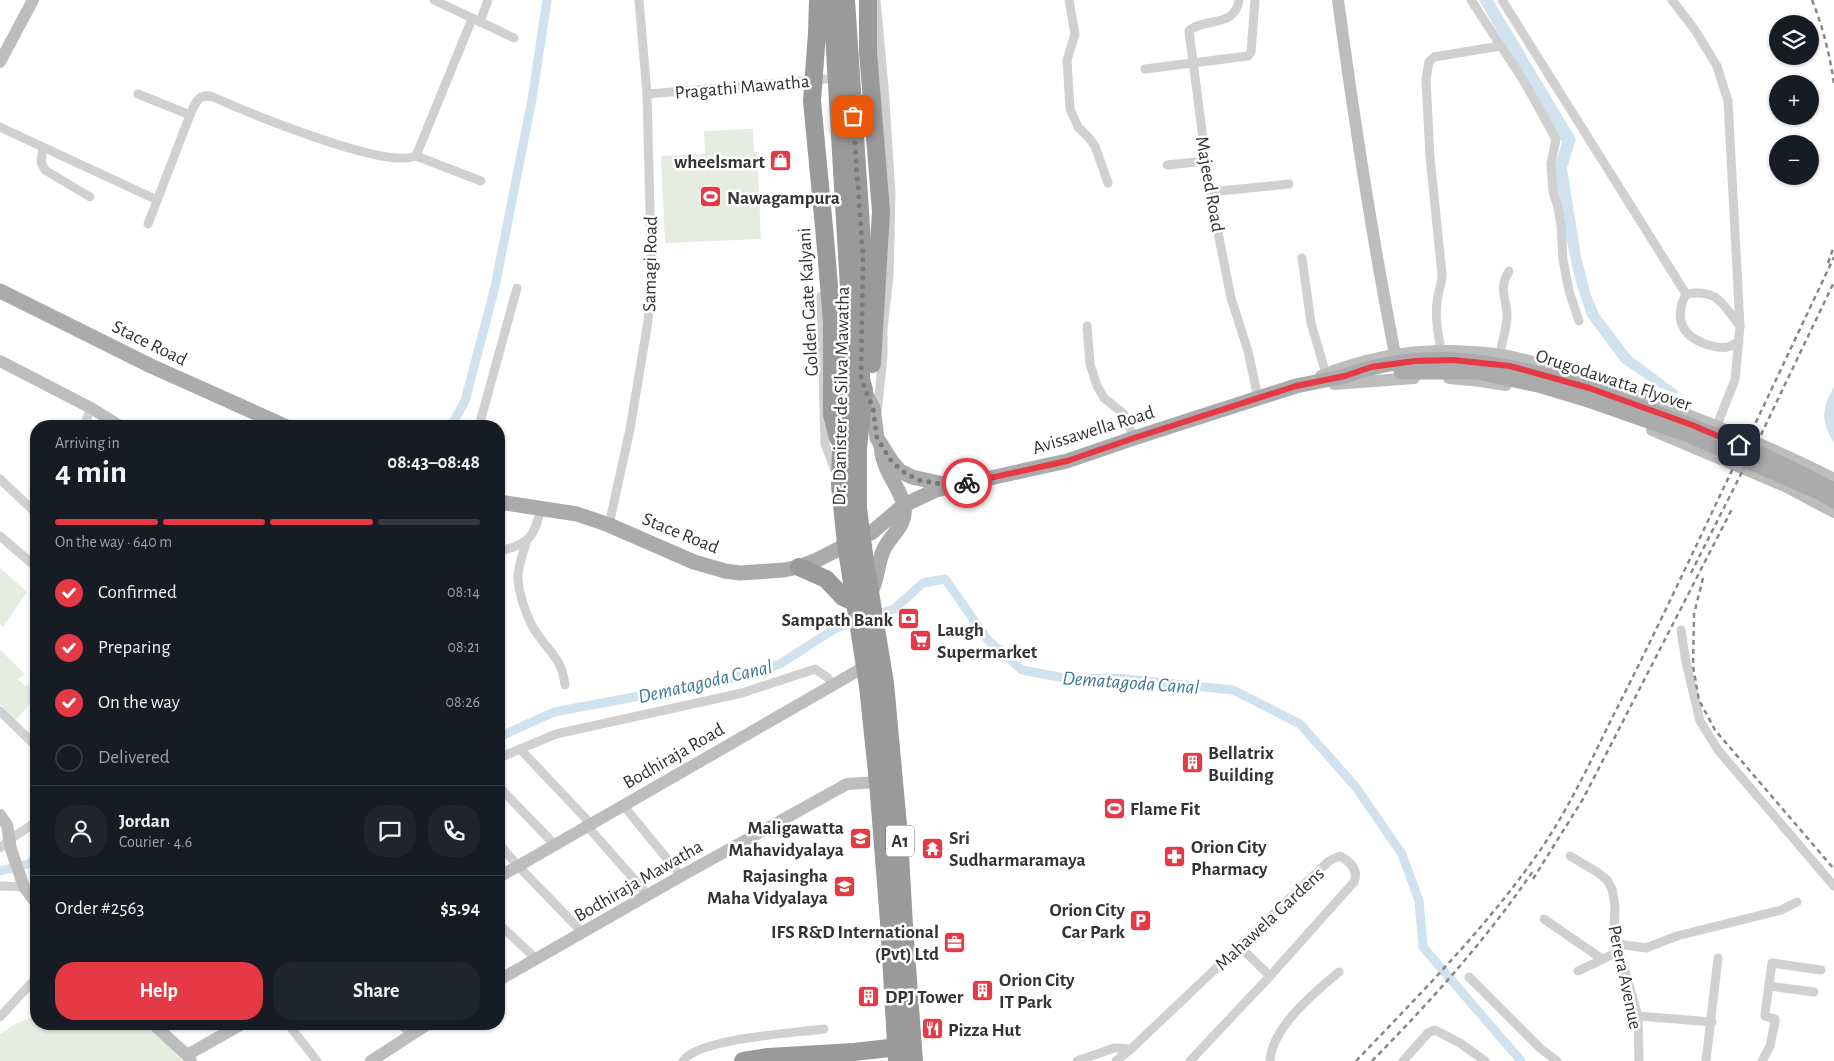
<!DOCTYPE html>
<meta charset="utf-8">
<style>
:root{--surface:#171b24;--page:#20242c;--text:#f1f3f6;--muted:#9ea1a6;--line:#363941;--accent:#e63946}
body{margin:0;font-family:"Alegreya Sans",sans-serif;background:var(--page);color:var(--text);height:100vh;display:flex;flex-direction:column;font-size:19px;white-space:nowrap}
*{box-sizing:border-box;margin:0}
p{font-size:16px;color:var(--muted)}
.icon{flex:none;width:28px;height:28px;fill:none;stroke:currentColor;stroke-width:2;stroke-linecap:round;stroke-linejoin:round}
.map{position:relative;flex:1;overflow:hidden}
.panel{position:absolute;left:30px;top:420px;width:475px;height:610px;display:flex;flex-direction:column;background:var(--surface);border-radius:20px;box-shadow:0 1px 4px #0004}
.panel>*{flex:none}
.buttons{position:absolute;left:1769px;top:15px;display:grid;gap:10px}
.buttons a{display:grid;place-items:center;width:50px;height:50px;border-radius:50%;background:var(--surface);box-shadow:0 1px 4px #0004;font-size:25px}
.pin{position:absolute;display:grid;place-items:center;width:42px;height:42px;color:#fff;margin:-21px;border-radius:10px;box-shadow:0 2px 8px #0006}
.courier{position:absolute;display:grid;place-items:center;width:50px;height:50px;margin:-25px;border:4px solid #e63946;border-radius:50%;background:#fff;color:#222;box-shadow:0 1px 6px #0007}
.head em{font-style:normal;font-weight:700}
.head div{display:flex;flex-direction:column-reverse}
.head{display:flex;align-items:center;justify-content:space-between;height:85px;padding:0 25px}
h1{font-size:32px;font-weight:700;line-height:38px}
.bar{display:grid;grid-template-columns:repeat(4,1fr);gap:8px 5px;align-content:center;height:60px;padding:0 25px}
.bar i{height:6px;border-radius:4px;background:var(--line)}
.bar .active{background:var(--accent)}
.bar p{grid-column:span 4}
.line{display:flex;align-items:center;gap:12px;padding:0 25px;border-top:1px solid var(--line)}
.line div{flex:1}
.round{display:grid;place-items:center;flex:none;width:52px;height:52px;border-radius:20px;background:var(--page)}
ol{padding:0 25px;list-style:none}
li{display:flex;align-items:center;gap:15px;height:55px}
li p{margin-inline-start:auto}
li .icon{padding:5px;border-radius:50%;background:var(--accent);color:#fff;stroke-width:4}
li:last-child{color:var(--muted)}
li i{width:28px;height:28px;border:2px solid var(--line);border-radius:50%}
.action{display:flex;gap:10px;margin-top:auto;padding:10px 25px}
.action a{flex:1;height:58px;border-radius:20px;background:var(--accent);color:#fff;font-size:20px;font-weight:700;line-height:58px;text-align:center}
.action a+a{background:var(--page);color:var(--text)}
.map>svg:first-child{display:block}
</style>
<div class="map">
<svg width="1834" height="1061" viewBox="0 0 1834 1061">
<rect width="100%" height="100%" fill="#fff"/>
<!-- green -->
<g fill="#e6ecdf">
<path d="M753,129l1,23h3l4,87 -96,4 -4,-87 44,-2 -1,-23z"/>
<path d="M0,568l27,24 -24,35 -3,-3z"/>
<path d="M0,650l25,24 -7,5 7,7 3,-2 8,8v5l-20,23 -16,-16z"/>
<path d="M36,1016v8h106l35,28 6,9h-183v-27l15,-10z"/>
</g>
<!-- water -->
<g fill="#cfe2ee">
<path d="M1479,0h14l83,139 -9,29 14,89 10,38 8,19 32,42 47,35 -1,3 -19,-7 -36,-24 -35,-47 -12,-37 -20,-94 -1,-15 8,-28z"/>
<path d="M1834,387v56c-13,-22 -13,-33 0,-56z"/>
</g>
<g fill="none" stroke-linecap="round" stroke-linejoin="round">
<!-- canal -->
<g stroke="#cfe2ee" stroke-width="9">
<path d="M451,426l14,-25 30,-114 37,-188 15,-99"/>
<path d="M873,616l21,-7 29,-26 22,-4 43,61 34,30 48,9 47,-1 116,12 67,34 55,62 47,68 17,47 4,46 98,114"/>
<path d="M499,737l55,-25 176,-33 50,-15 56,-36 25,-8"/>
<path d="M0,871l28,-7 8,-5"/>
</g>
<!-- street -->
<g stroke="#d0d0d0" stroke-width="9">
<path d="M434,0l80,38"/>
<path d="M876,0l8,87 7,106 -2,83 -6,53v27l-6,57"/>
<path d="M1069,0l6,34 -8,26 3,49 8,18 11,11 6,8 13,37"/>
<path d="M1239,0c-4,29 -36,17 -50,31l21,161 21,106 17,53 10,47"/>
<path d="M1471,0l54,83 31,56 -5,25 2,28 4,12 4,20 2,36 6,31 10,30"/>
<path d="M1502,0l184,294"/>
<path d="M1672,0l23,30 22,36 11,35 12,225 -5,54 -20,50"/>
<path d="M480,22l8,-22"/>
<path d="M1145,69l103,-13 3,-4 4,-52"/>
<path d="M138,94l52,21"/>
<path d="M647,94l191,-16"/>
<path d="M0,127l157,73"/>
<path d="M43,148l-2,14 4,8 45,27"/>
<path d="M416,156l56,-137"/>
<path d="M1167,165l39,-4"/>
<path d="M1210,192l79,-8"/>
<path d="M148,224l42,-109c5,-11 8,-23 23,-18 34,15 172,73 203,59l65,25"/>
<path d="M1302,258l9,65 15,51"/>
<path d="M1686,294c-12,24 -5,41 19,50 7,2 16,5 23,3 4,-1 8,-4 11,-5"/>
<path d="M1686,294c33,-6 37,12 54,32"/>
<path d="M821,296l4,148 11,29"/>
<path d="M1087,326l3,38 7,22 7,12 20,16 10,24"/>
<path d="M1441,350c-3,-16 -6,-32 -4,-48 1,-10 5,-18 5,-28l-12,-117 -4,-78 3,-17 5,-5 66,-11"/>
<path d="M1500,354c2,-12 6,-24 7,-36 1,-18 -10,-28 2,-47"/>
<path d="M84,426l7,-18"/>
<path d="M479,426l38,-138"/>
<path d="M0,479l36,34"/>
<path d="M609,525l21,-96 17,-102 5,-38 -5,-195 -8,-94"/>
<path d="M0,536l36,31"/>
<path d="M526,543c-3,10 -8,23 -8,34 0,16 10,45 20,58 14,20 24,25 27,50"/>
<path d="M499,551c30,-7 34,-12 42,-42"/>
<path d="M1681,630l5,32 14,59 18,29 116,136"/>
<path d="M0,711l36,35"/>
<path d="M520,749l71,75"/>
<path d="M499,758l57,-24 186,-41 73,-24 12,8 6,8"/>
<path d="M499,787l56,58"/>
<path d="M623,805l58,71"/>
<path d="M587,826l61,69"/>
<path d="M499,844l19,22 65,67"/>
<path d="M0,848l9,-8 27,-18"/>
<path d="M1570,856l27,16 10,8 5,9 3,17 -1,26 24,84 1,45"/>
<path d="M0,886l24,1"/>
<path d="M1544,919l58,40"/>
<path d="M499,924l36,34"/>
<path d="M1618,944l28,4 31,-12 104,-26 16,-8"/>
<path d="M1239,946l31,30"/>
<path d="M1578,971l42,-20"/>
<path d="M1469,977l71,71 17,13"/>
<path d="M1769,986l45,6"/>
<path d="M1638,1016l74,6"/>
<path d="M0,1017l36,-39"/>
<path d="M288,1024l29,37"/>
<path d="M400,1024l11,10"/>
<path d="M683,1061c16,-23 112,-28 141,-32"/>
<path d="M1077,1061l37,-13 17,1"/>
<path d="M1116,1061l15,-12 198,-188 11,-5c11,6 19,14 14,26l-84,94 -80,85"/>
<path d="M1270,1061c2,-34 44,-68 69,-89"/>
<path d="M1403,1061l25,-28 7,-3 25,13 25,18"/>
<path d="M1706,1061l12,-103"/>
<path d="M1762,1061l8,-15 5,-24v-3l-10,-3v-2l7,-51 49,7"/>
</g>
<!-- secondary -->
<g stroke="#bdbdbd" stroke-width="12">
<path d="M1338,0c16,119 34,237 57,354"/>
<path d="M0,62l33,-62"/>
<path d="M0,361l91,47 29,18"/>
<path d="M1321,376c48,-20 99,-28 151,-24 10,1 21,1 30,3 54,10 107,31 159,50 59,22 117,45 173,74"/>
<path d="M1449,378l32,3 25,4"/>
<path d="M1334,384l80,-6"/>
<path d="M1652,430l133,56 49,26"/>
<path d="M0,815l7,10 4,24 13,38 12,16"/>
<path d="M499,877l367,-211"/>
<path d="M499,980l182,-104 166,-92 31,-2"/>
<path d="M153,1024l34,31 4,6"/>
<path d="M187,1055l55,-31"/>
<path d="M371,1061l57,-37"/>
</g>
<!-- primary -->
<g stroke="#ababab" stroke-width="15">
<path d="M0,291l151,75 134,60"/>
<path d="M864,390l9,18 4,30 15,24 8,9 12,6 36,8"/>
<path d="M499,502l78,12 32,11 85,37 31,9 15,2 44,-3 15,-3 18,-7 45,-23 9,-4 33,-28 32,-15 131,-29 67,-23 162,-52 49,-10"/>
<path d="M870,594c8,-14 7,-29 13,-43 7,-16 24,-25 21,-44 -2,-16 -16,-30 -20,-46 -2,-4 -2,-10 -3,-15"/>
</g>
<!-- highway -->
<g stroke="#9a9a9a" stroke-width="18">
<path d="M832,0l18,305 -2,65 -7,80 -1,35 6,59 22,142 10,96 11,140 8,139"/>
<path d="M846,0l17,257 -2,122 3,11 -6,58v60l7,54 20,121 14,153 5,90 10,135"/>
<path d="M868,0v52l13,159 -9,153"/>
<path d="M817,33l1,-33"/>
<path d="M825,238l7,84v92l6,24"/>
<path d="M799,567l27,12 17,18 13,6"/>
<path d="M743,1061l25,-4 86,-5 53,-6"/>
</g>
<!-- rail -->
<g stroke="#888" stroke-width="2.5" stroke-dasharray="5 4" stroke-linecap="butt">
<path d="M1812,0c11,27 18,56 22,84"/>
<path d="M1828,263l6,-17"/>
<path d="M1748,439l86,-182"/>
<path d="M1757,443l77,-161"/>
<path d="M1691,573l53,-105"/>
<path d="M1703,578l-9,36 -1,52 6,34 16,30 119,139"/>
<path d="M1533,879l50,-80 149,-290"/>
<path d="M1356,1061c62,-65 126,-129 178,-202 31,-43 54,-92 77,-139 43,-84 83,-170 124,-256"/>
<path d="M1372,1061c59,-60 113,-120 161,-190"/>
</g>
<!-- primary-bridge -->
<g stroke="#ababab" stroke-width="15">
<path d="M1401,372h77l64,14 43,13 103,36 132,58 14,8"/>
<path d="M1345,376c34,-12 71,-18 108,-16 60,3 119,22 176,43 47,17 95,34 141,55 21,10 43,21 64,32"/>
</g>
<!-- highway-bridge -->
<path stroke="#9a9a9a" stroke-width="18" d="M817,33l-5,68 13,137"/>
</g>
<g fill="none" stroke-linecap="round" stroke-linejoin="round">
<!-- done -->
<path stroke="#7a7a7a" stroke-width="5" stroke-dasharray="0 9" d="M853,116l10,141 -2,122 12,29 4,30 15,24 14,12 13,6 21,4 11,2 16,-3"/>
<!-- route -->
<path stroke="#e63946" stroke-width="6" d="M967,483l100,-22 67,-23 162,-52 49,-10 26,-9 44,-6 38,-1 57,6 79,22 103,37 47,20"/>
</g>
<!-- icons -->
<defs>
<symbol id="shop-square" viewBox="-11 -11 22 22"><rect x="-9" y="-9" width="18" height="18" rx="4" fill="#e63946" stroke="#fff"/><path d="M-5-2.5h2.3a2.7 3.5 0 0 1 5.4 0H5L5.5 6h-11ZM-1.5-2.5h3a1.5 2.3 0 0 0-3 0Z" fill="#fff"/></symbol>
<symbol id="stadium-square" viewBox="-11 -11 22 22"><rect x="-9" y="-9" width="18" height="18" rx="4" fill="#e63946" stroke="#fff"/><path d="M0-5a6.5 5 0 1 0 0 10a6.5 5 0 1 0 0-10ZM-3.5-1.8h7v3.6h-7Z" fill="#fff"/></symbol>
<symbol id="bank-square" viewBox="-11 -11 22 22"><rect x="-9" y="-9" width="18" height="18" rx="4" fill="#e63946" stroke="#fff"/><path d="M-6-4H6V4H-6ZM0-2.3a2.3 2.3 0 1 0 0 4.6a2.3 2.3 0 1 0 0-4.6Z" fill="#fff"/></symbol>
<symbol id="supermarket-square" viewBox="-11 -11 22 22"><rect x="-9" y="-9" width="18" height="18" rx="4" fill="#e63946" stroke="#fff"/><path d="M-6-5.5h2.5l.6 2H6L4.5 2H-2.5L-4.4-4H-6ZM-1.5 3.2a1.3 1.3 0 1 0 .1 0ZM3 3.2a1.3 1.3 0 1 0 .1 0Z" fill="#fff"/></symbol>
<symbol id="building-square" viewBox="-11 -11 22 22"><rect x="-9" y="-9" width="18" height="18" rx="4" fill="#e63946" stroke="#fff"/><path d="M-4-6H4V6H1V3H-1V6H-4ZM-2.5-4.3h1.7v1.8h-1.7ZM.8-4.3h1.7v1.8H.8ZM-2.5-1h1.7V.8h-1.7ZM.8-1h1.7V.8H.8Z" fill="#fff"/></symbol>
<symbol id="school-square" viewBox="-11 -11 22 22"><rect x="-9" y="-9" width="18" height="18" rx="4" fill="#e63946" stroke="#fff"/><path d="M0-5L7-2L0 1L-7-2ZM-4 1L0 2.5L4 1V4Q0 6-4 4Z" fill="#fff"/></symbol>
<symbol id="temple-square" viewBox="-11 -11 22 22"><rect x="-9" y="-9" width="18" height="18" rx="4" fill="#e63946" stroke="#fff"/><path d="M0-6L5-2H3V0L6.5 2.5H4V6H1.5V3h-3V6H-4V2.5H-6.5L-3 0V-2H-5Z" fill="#fff"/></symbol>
<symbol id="pharmacy-square" viewBox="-11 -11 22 22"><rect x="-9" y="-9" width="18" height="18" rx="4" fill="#e63946" stroke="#fff"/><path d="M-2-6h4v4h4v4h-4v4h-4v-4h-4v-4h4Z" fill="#fff"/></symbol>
<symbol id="parking-square" viewBox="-11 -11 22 22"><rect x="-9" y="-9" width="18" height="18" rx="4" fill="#e63946" stroke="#fff"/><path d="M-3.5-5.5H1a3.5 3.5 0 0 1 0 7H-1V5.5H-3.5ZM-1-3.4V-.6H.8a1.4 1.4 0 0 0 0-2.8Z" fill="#fff"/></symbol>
<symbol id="office-square" viewBox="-11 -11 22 22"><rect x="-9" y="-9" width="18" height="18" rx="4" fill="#e63946" stroke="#fff"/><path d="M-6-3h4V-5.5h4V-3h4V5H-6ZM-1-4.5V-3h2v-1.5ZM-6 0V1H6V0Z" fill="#fff"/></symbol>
<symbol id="restaurant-square" viewBox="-11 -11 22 22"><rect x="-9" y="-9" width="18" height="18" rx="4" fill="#e63946" stroke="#fff"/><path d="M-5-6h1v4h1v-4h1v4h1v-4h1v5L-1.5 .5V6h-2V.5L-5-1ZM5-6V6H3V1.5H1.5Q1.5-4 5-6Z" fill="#fff"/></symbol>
</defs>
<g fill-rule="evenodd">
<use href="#shop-square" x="768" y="148" width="25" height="25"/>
<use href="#stadium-square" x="698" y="184" width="25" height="25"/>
<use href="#bank-square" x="896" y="606" width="25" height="25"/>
<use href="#supermarket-square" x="908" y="628" width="25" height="25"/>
<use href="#building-square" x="1180" y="750" width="25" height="25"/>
<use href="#stadium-square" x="1102" y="796" width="25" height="25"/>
<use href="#school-square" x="848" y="826" width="25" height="25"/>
<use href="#temple-square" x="920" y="836" width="25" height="25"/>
<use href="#pharmacy-square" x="1162" y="844" width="25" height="25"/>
<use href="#school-square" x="832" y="874" width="25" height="25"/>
<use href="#parking-square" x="1128" y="908" width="25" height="25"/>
<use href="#office-square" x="942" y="930" width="25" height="25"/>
<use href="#building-square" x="970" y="978" width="25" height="25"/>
<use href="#building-square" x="856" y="984" width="25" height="25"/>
<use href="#restaurant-square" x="920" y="1016" width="25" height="25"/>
</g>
<g text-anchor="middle" stroke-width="5" stroke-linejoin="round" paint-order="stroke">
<!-- shield labels -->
<rect fill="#fff" stroke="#707070" stroke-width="1" x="886" y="825.5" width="28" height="31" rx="4"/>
<g font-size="18" font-weight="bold" fill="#333">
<text x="900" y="847">A1</text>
</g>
<!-- street labels -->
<g font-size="19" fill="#333" stroke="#fff">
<text transform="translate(742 86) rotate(-5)" y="7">Pragathi Mawatha</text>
<text transform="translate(1211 184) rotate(80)" y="7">Majeed Road</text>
<text transform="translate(649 264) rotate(-89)" y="7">Samagi Road</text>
<text transform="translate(807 302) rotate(-93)" y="7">Golden Gate Kalyani</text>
<text transform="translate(150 342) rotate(26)" y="7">Stace Road</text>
<text transform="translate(1614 379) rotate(18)" y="7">Orugodawatta Flyover</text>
<text transform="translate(840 396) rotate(-89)" y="7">Dr. Danister de Silva Mawatha</text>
<text transform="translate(1093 429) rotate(-17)" y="7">Avissawella Road</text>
<text transform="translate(681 532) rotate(22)" y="7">Stace Road</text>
<text transform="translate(673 755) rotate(-30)" y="7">Bodhiraja Road</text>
<text transform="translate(638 880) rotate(-30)" y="7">Bodhiraja Mawatha</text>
<text transform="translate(1269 918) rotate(-43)" y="7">Mahawela Gardens</text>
<text transform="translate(1626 977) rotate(78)" y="7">Perera Avenue</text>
</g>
<!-- poi labels -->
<g font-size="19" font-weight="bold" fill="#333" stroke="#fff" text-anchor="start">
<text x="765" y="168" text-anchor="end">wheelsmart</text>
<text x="727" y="204">Nawagampura</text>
<text x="893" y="626" text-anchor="end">Sampath Bank</text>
<text x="937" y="636">Laugh<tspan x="937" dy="22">Supermarket</tspan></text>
<text x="1208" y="759">Bellatrix<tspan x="1208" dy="22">Building</tspan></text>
<text x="1130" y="815">Flame Fit</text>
<text x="844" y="834" text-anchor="end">Maligawatta<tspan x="844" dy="22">Mahavidyalaya</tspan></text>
<text x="949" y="844">Sri<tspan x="949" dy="22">Sudharmaramaya</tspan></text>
<text x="1191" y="853">Orion City<tspan x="1191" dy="22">Pharmacy</tspan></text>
<text x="828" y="882" text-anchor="end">Rajasingha<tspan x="828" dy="22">Maha Vidyalaya</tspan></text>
<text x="1125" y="916" text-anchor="end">Orion City<tspan x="1125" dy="22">Car Park</tspan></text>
<text x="939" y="938" text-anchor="end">IFS R&amp;D International<tspan x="939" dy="22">(Pvt) Ltd</tspan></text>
<text x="999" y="986">Orion City<tspan x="999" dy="22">IT Park</tspan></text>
<text x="885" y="1003">DPJ Tower</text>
<text x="948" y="1036">Pizza Hut</text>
</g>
<!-- water labels -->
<g font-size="20" font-style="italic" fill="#3f7597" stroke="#fff">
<text transform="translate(705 681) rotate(-13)" y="7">Dematagoda Canal</text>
<text transform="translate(1131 682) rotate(4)" y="7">Dematagoda Canal</text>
</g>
</g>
</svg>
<div class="buttons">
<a><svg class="icon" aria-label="layers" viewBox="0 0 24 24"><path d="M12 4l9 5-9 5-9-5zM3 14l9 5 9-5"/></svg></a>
<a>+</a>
<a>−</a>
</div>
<div class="pin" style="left:853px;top:116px;background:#ea580c"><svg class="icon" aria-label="bag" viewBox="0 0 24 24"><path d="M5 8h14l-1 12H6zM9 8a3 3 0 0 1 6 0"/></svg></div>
<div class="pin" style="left:1739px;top:445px;background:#1f2937"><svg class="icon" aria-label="home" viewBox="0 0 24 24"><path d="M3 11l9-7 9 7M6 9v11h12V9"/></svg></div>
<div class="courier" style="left:967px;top:483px"><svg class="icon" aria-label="bike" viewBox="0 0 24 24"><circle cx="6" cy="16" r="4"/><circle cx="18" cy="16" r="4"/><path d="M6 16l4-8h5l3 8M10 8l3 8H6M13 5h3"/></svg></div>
<section class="panel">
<div class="head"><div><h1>4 min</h1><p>Arriving in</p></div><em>08:43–08:48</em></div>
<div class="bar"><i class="active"></i><i class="active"></i><i class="active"></i><i></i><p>On the way · 640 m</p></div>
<ol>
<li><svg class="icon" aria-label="check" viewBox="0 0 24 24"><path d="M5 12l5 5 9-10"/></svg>Confirmed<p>08:14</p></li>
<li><svg class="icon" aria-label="check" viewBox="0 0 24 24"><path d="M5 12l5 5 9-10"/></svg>Preparing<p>08:21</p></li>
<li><svg class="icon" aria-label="check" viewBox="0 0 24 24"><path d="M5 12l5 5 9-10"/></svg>On the way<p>08:26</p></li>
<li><i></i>Delivered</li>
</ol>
<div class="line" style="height:90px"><a class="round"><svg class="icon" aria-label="person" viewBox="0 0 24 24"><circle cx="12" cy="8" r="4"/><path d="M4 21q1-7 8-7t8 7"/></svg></a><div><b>Jordan</b><p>Courier · 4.6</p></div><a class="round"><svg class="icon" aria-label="chat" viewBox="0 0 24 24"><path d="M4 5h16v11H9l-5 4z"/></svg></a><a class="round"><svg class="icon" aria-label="phone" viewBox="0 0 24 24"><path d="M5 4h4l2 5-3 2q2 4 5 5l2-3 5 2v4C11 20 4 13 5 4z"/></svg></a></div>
<div class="line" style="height:65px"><div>Order #2563</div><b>$5.94</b></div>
<div class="action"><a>Help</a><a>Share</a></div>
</section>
</div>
